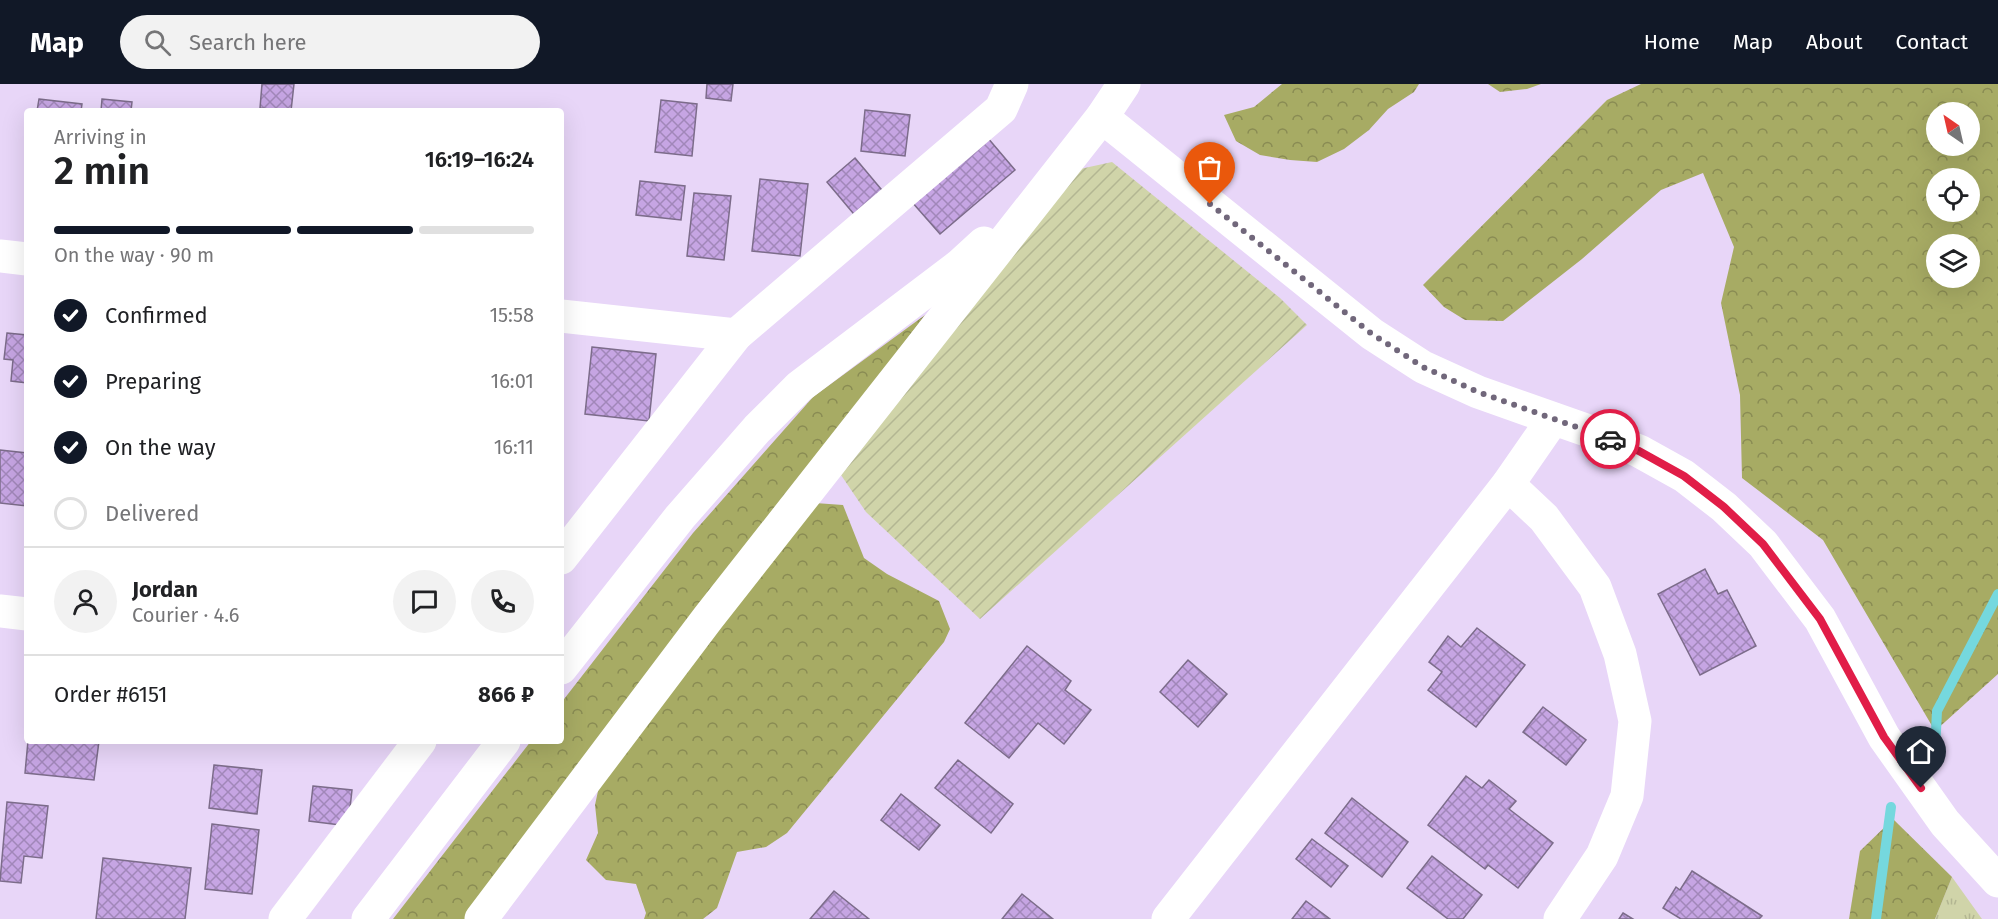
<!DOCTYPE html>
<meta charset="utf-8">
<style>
:root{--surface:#fff;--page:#f2f2f2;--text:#202124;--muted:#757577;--line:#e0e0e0;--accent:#111827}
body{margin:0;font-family:"Fira Sans",sans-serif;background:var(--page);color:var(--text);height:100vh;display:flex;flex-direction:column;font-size:22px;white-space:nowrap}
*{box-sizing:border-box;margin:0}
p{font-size:20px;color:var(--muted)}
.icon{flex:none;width:33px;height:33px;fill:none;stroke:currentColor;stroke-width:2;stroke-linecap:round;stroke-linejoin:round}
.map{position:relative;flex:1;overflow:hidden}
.drawer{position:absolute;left:24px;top:24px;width:540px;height:636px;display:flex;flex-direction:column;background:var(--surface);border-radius:6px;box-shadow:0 6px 24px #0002}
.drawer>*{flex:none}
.needle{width:39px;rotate:326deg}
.controls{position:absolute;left:1926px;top:18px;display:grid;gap:12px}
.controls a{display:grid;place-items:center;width:54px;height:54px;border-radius:50%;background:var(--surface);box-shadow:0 6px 24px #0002;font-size:30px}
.pin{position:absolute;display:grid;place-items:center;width:51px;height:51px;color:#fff;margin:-62px -26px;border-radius:50% 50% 50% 0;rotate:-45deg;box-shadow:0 0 6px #0007}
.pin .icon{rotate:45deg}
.courier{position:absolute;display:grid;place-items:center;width:60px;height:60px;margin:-30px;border:4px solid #e11d48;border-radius:50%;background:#fff;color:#222;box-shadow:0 2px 8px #0007}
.summary em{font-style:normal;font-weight:600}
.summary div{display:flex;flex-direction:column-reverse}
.summary{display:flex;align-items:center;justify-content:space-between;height:102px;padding:0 30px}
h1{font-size:39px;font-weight:600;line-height:45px}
.bar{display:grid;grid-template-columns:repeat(4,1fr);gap:9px 6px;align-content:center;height:72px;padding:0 30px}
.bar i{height:8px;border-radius:4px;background:var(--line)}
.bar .active{background:var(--accent)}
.bar p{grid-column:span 4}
.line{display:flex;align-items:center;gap:15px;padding:0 30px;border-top:2px solid var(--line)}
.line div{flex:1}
.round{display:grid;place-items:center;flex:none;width:63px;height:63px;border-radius:32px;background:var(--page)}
ol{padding:0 30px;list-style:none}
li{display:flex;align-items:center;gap:18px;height:66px}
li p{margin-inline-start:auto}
li .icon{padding:6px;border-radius:50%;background:var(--accent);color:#fff;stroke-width:4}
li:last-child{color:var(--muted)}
li i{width:33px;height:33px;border:3px solid var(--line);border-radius:50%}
header{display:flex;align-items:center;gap:36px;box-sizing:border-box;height:84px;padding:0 30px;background:var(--accent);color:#fff}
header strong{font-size:28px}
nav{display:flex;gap:33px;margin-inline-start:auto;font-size:21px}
.search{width:420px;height:54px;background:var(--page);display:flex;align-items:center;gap:15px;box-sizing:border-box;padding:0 21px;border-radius:33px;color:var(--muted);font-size:22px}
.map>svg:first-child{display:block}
</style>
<header>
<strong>Map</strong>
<div class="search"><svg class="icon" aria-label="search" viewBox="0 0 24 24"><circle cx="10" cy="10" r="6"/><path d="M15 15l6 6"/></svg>Search here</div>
<nav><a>Home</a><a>Map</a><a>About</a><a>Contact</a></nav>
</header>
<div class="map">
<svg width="1998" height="835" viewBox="0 0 1998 835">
<defs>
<pattern id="grass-tufts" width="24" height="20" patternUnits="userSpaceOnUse" patternTransform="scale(1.5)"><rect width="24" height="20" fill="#d0d4a9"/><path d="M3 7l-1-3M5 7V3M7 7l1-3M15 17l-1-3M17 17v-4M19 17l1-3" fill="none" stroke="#b3b692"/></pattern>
<pattern id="forest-crowns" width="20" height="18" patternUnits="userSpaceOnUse" patternTransform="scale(1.5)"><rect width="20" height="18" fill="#a7ab64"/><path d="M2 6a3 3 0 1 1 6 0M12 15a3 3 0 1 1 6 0" fill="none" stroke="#898b53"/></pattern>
<pattern id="garden-furrows" width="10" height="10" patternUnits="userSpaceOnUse" patternTransform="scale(1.5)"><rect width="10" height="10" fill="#d0d4a9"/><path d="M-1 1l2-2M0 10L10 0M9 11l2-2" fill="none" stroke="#b3b692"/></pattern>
<pattern id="building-cross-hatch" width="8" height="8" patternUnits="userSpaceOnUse" patternTransform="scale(1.5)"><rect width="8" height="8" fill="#c6a5e3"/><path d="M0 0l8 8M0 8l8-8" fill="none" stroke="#a187b9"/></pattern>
</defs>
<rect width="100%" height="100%" fill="#e8d6f8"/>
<!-- grass -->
<path fill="url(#grass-tufts)" d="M1952,793l30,42h-47z"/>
<!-- forest -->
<g fill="url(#forest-crowns)" fill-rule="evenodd">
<path d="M1282,0h137l-5,8 -26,17 -19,21 -25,19 -27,13 -27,-2 -30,-5 -24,-14 -12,-26 30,-8z"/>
<path d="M1488,0h53l-14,5 -27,3z"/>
<path d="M1641,0h357v590l-63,57 -112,-191 -81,-62 -2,-83 -19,-92 13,-56 -31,-74 -42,17 -79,69 -79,62 -38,-1 -21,-13 -21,-22 184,-185zM1936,28h34v34h-34zM1936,94h34v34h-34zM1970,160v34h-34v-34z"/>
<path d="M925,231l-456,604h-76l138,-178h30v-38l132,-170 120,-136z"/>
<path d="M815,419l28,2 21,53 23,16 52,27 11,28 -6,13 -157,191 -21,14 -29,5 -20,56 -14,11h-59l2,-6 -10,-29 -30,-4 -20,-20 12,-27 -3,-28 6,-28z"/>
<path d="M1893,735l59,58 -17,42h-86l11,-68z"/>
</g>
<!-- garden -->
<path fill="url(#garden-furrows)" d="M1112,78l168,136 27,27 -327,294 -114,-107 -25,-37 239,-306z"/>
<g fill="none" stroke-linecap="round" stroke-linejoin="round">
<!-- stream -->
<g stroke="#75d8de" stroke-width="10">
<path d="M1935,667l2,-40 61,-117"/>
<path d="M1876,835l15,-112"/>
</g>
</g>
<!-- building -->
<g fill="url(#building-cross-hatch)" stroke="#7c6c8a" stroke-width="1.5">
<path d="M262,0h32l-3,27 -31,-3z"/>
<path d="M707,0h26l-2,17 -25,-3z"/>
<path d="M39,15l43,5 -1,7h-44z"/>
<path d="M102,15l30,3 -1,9h-30z"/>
<path d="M661,16l36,4 -5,52 -37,-4z"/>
<path d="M865,26l45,5 -5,41 -44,-5z"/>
<path d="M987,53l28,33 -75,64 -28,-32z"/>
<path d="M855,74l31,37 -28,24 -31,-37z"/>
<path d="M760,95l48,5 -8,72 -48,-5z"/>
<path d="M640,97l45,5 -4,34 -45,-5z"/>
<path d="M694,109l37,3 -7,64 -37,-4z"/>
<path d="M7,249l20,2v48l-16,-2 2,-21 -9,-1z"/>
<path d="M592,263l64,7 -7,67 -64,-7z"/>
<path d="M0,366l27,3v53l-27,-3z"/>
<path d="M1705,485l13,25 9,-4 29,56 -56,29 -42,-81z"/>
<path d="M1477,544l48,37 -49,62 -48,-37 14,-18 -13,-10 19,-26 13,11z"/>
<path d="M1027,562l44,35 -6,9 26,20 -27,34 -26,-21 -29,35 -44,-35z"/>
<path d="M1188,576l39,34 -29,33 -38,-35z"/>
<path d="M1543,623l43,33 -20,25 -43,-33z"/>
<path d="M28,657h71l-5,39 -69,-7z"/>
<path d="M958,676l55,44 -22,29 -56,-45z"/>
<path d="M214,681l48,5 -5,44 -48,-6z"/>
<path d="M1466,692l16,12 7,-8 27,21 -7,8 44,34 -35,45 -30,-23 -3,4 -57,-44z"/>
<path d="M313,702l39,4 -4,36 -39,-5z"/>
<path d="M901,710l39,31 -21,25 -38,-30z"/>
<path d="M1352,714l56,44 -26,35 -57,-44z"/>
<path d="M7,718l41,4 -6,52 -18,-2 -3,27 -21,-2z"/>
<path d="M212,740l47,6 -7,64 -47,-5z"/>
<path d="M1312,755l36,27 -17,21 -35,-28z"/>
<path d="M1432,772l50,39 -19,24h-15l-41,-31z"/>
<path d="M103,774l88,10 -6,51h-89z"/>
<path d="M1692,787l70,45 -3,3h-78l-18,-11 13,-21 4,3z"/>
<path d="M834,807l35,28h-59z"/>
<path d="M1022,810l31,25h-51z"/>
<path d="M1306,817l24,18h-38z"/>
<path d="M1623,829l10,6h-14z"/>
</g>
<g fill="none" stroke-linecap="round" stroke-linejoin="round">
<!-- minor -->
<g stroke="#fff" stroke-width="33">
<path d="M1102,33l270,217 51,33 55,25 108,38 53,21 45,25 40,31 39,37 57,75 64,118 61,86 53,58"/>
<path d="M0,172l27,3"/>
<path d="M561,232l175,19"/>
<path d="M1508,400l36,34 51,69 25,67 15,67 -8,75 -25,60 -42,63"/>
<path d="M561,474l175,-223 265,-226 11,-25"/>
<path d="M0,527l27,3"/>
<path d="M561,584l119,-151 77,-88 42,-42 161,-122 24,-22"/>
<path d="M285,835l135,-178"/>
<path d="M368,835l136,-178"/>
<path d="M481,835l227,-301 394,-501 22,-33"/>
<path d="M1168,835l340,-435 45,-65"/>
</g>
</g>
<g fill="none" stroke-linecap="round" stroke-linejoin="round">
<!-- done -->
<path stroke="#71677b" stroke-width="6" stroke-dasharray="0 10.8" d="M1210,120l162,130 51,33 55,25 132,47"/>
<!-- route -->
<path stroke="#e11d48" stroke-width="8" d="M1610,355l29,12 45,25 40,31 39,37 57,75 64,118 37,51"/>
</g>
</svg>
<div class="controls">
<a><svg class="needle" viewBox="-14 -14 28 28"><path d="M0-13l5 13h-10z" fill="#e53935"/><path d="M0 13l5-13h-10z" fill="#757577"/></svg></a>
<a><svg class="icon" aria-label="locate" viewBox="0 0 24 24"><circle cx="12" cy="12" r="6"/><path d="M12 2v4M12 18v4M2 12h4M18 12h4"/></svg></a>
<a><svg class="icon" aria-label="layers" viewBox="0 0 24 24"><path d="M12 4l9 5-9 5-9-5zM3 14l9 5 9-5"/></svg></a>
</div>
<div class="pin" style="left:1210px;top:120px;background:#ea580c"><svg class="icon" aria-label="bag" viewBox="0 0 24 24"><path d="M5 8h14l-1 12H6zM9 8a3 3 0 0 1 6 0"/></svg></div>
<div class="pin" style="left:1921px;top:704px;background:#1f2937"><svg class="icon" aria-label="home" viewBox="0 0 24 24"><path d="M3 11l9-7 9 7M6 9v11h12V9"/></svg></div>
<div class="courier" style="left:1610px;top:355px"><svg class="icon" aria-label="car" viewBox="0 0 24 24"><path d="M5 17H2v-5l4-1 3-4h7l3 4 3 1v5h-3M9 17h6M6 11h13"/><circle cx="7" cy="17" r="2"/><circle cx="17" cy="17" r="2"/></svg></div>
<section class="drawer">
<div class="summary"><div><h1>2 min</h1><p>Arriving in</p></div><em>16:19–16:24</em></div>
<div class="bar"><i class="active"></i><i class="active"></i><i class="active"></i><i></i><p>On the way · 90 m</p></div>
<ol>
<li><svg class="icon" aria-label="check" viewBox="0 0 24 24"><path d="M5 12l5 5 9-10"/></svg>Confirmed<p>15:58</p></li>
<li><svg class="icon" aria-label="check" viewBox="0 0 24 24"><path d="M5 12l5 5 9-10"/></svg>Preparing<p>16:01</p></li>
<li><svg class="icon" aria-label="check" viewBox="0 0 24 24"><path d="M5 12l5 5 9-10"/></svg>On the way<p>16:11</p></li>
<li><i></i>Delivered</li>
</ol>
<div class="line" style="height:108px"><a class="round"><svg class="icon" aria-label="person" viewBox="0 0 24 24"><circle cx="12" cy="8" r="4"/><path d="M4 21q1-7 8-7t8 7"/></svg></a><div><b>Jordan</b><p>Courier · 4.6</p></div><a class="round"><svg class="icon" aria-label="chat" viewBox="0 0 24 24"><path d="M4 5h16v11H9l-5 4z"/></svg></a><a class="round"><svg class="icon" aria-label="phone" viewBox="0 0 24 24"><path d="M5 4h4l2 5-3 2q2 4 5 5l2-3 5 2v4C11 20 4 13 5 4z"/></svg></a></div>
<div class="line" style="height:78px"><div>Order #6151</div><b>866 ₽</b></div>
</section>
</div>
